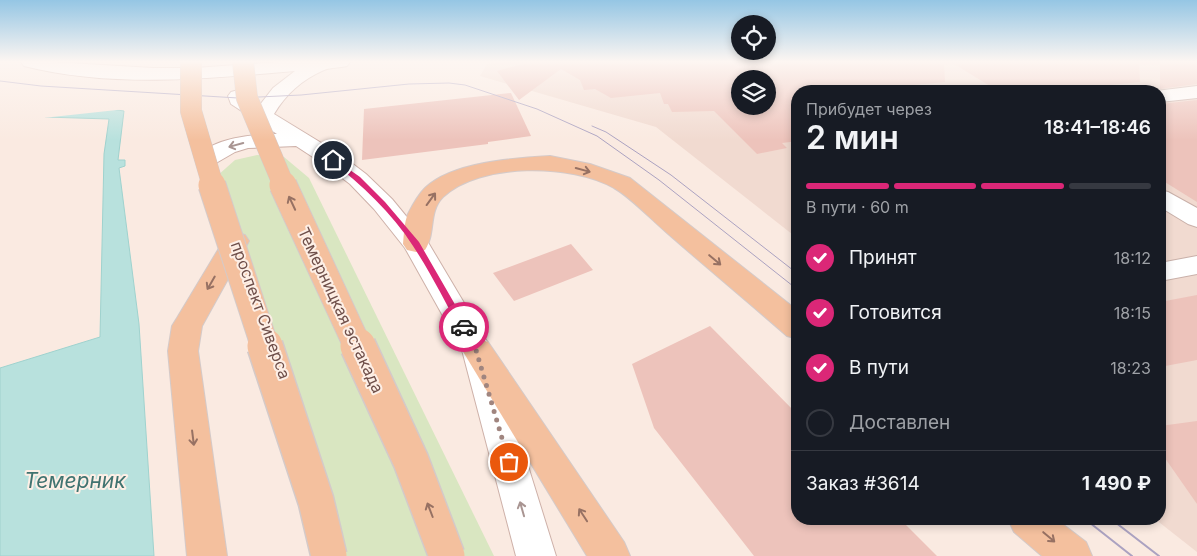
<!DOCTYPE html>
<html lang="ru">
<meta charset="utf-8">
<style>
:root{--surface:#171b24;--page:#20242c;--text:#f1f3f6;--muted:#9ea1a6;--line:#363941;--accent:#db2777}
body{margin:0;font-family:Inter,sans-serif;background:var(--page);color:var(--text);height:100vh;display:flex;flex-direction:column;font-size:19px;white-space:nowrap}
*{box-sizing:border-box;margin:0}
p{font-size:16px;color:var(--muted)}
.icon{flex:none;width:28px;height:28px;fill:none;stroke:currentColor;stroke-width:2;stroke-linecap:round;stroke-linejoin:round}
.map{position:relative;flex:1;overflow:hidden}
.drawer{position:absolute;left:791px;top:85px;width:375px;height:440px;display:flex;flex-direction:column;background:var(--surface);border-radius:20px;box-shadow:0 2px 8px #0003}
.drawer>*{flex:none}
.fabs{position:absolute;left:731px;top:15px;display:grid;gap:10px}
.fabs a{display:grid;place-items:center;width:45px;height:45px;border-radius:50%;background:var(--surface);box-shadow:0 2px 8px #0003;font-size:25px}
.pin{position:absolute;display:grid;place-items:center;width:42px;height:42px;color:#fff;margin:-21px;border:2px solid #fff;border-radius:50%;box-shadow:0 1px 5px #0007}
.courier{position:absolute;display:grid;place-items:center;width:50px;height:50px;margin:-25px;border:4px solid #db2777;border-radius:50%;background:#fff;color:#222;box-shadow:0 1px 6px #0007}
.summary em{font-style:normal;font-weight:600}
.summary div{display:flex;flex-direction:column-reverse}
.summary{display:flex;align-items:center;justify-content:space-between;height:85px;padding:0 15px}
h1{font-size:32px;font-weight:600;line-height:38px}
.bar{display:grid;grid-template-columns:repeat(4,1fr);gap:8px 5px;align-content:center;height:60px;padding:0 15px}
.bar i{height:6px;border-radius:4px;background:var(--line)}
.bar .selected{background:var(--accent)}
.bar p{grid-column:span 4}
.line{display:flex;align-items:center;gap:12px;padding:0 15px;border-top:1px solid var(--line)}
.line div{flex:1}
ol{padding:0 15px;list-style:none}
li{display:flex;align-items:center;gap:15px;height:55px}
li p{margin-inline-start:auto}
li .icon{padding:5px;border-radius:50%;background:var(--accent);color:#fff;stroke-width:4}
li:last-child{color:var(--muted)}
li i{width:28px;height:28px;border:2px solid var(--line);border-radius:50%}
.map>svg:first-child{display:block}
</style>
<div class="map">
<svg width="1197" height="556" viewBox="0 0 1197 556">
<rect width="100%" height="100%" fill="#faeae1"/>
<!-- residential -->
<path fill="#f1dad0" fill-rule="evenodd" d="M506,62h691v490l-42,-33h5v-428h-362l-1,147 -141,-111 -176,-51 7,-12zM740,79h28v27h-28z"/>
<!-- green -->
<path fill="#d9e6c1" d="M257,155l27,2 25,21 185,378h-162l-115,-380 18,-16z"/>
<!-- water -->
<path fill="#b8e1dd" stroke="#9fd2ce" d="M104,108l20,3 -6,49h7v6l-6,2 20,156 15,232h-154v-188l100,-31 4,-183 5,-35 -64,-2z"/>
<!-- pier -->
<path fill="#faeae1" d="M73,62h50l-16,44 19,3 -83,9z"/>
<!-- building -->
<g fill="#edc3bb" fill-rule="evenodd">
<path d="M548,62h396l1,20 -94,9h-53v50l-16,2 5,5 -30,6 -43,-43 -42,1 -4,-8h-4l-4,-11 -49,5 -16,-9 -11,1 -4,-10 -19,-11 -42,31 -22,-29 25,-7zM740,79h28v27h-28z"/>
<path d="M951,62h188l1,20 -88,9h-54z"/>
<path d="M1160,62h37v22l-37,5z"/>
<path d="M511,93l20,43 -43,6v2l-126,16 2,-51z"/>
<path d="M1197,100v102l-37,-23v-75z"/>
<path d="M571,244l22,26 -79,31 -21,-28z"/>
<path d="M1197,295v65l-37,7v-65z"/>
<path d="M710,326l88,89v104h102l37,37h-183l-100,-128 -22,-64z"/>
<path d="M1197,421v83l-37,-53v-25z"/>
</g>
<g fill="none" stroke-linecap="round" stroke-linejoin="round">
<defs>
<g id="minor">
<path d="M1197,86v12l-37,4v-11h-4z"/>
<path d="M1160,190l8,2 29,16v19l-9,-3 -28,-17z"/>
<path d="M1197,256v18l-37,7v-18z"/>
</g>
<path id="secondary" d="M21,62h31l101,6h42l83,-6h72l-3,4c-7,2 -16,1 -23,4 -21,9 -39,25 -50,44l67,41 25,19 26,25 37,45 63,106 64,206h-40l-54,-206 -57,-102 -31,-39 -24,-25 -25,-19 -29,-19 -48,2 -13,4 -19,11 -8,2 -8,-2 -3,-5c14,-20 57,-24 80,-24l-46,-30 -3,-8 3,-4 7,-2 7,2 3,6 11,8 14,-18 22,-17c-89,8 -184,17 -271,-5z"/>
<g id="primary">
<path d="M550,156l40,8 40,14 168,133v28l-11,-3c-40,-35 -81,-69 -121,-104 -14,-12 -37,-36 -52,-44 -42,-24 -134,-26 -171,9 -15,15 -7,37 -18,53l-9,2 -9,-2 -4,-6c1,-9 1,-22 5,-30 4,-8 11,-20 17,-26 27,-26 89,-30 125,-32z"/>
<path d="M236,233l9,2 4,6 -47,85 -4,25 29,205h-40l-19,-205 4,-25 5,-8 50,-83z"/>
<path d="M477,338l11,4 136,200 6,14h-43l-125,-206 4,-8z"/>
<path d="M1008,519h48l30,23 6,14h-50l-28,-24z"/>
</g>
</defs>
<!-- minor casing -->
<use href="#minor" stroke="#c9b0a9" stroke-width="2"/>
<!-- secondary casing -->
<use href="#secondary" stroke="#ceb1a9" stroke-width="2"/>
<!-- primary casing -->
<use href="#primary" stroke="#d4cac9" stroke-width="2"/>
<!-- minor -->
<use href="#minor" fill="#fff" fill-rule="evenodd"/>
<!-- secondary -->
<use href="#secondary" fill="#fff" fill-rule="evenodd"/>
<!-- primary -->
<use href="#primary" fill="#f4c09e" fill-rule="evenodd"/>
<!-- tram-far1 -->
<g stroke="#aba2c1" stroke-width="1">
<path d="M0,81l41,5 197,12 63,-3 108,-11 40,-1 16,2 72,24 60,27 62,44 139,110"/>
<path d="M592,126l14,6 65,43 127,99"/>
</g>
<!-- tram -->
<g stroke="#aba2c1" stroke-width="2">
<path d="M1085,519l47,37"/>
<path d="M1111,519l48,37"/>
</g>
<defs>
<g id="primary-bridge-far2">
<path d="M191,62v49l22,75"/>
<path d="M243,62l4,36 37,88"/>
</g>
<g id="primary-bridge-far1">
<path d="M212,185l53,162"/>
<path d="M283,185l75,162"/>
</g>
<g id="primary-bridge">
<path d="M265,346l51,155 13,55"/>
<path d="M358,346l53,115 36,95"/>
</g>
</defs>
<!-- primary-bridge-far2 casing -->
<use href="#primary-bridge-far2" stroke="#d4cac9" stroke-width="22" stroke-linecap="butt"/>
<!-- primary-bridge-far1 casing -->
<use href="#primary-bridge-far1" stroke="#d4cac9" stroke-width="29" stroke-linecap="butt"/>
<!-- primary-bridge casing -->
<use href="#primary-bridge" stroke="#d4cac9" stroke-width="38" stroke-linecap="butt"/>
<!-- primary-bridge-far2 -->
<use href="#primary-bridge-far2" stroke="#f4c09e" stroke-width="21"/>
<!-- primary-bridge-far1 -->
<use href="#primary-bridge-far1" stroke="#f4c09e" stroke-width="27"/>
<!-- primary-bridge -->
<use href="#primary-bridge" stroke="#f4c09e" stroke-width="35"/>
</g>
<!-- one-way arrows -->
<defs><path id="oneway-shaft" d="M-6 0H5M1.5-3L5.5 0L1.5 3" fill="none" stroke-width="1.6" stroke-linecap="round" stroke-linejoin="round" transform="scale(1.25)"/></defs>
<g stroke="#a99592">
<use href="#oneway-shaft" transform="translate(236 145) rotate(165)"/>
<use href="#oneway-shaft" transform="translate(522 509) rotate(-106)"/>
</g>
<g stroke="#977163">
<use href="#oneway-shaft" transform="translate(583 170) rotate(15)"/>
<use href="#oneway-shaft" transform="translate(431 199) rotate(-54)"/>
<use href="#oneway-shaft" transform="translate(292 203) rotate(-115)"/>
<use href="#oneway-shaft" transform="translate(715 260) rotate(40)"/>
<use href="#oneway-shaft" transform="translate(211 283) rotate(120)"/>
<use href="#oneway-shaft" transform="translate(193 438) rotate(83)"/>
<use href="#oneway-shaft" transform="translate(430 510) rotate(-111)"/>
<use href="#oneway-shaft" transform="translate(583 515) rotate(-123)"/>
<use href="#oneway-shaft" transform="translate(1049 537) rotate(40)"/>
</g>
<!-- sky -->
<linearGradient id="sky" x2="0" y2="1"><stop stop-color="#95c6e4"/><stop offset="0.44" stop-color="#fdf6f2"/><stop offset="1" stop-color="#fdf6f2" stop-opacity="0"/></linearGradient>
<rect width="1197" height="140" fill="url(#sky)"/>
<!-- route -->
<path fill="#db2777" d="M333,158l27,19 25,25 34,40 49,85 -1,2h-7c-15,-27 -29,-56 -47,-83 -21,-33 -51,-61 -82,-85l-1,-1z"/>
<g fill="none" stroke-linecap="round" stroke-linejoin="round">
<!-- done -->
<path stroke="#a0857f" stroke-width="5" stroke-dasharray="0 9" d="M464,327l12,23 33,112"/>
</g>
<g text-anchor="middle" stroke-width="4" stroke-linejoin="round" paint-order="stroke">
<!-- street labels -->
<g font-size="16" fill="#6f4f4a" stroke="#fdefe6">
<text transform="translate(261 310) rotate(70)" y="6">проспект Сиверса</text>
<text transform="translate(341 310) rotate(65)" y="6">Темерницкая эстакада</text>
</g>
<!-- near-water labels -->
<g font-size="21" font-style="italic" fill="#407370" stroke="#fdefe6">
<text x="75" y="488">Темерник</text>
</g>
</g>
</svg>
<div class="fabs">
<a><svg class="icon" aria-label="locate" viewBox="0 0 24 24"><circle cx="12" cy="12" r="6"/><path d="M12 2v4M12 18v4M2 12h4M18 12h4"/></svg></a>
<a><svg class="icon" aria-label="layers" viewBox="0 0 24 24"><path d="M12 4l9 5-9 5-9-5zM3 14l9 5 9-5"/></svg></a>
</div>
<div class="pin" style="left:509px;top:462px;background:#ea580c"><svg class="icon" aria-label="bag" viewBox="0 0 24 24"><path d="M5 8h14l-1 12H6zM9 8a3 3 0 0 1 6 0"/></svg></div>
<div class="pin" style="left:333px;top:160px;background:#1f2937"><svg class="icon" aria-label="home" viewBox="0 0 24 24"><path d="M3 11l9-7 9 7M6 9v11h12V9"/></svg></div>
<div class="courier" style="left:464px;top:327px"><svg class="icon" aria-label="car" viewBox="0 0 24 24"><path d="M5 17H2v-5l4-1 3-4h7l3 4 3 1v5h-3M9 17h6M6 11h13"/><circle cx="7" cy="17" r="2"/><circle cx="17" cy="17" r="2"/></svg></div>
<section class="drawer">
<div class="summary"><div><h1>2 мин</h1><p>Прибудет через</p></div><em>18:41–18:46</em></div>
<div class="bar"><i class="selected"></i><i class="selected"></i><i class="selected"></i><i></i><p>В пути · 60 m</p></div>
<ol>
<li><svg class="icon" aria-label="check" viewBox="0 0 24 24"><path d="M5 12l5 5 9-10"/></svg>Принят<p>18:12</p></li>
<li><svg class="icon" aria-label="check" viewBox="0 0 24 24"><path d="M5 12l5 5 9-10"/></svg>Готовится<p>18:15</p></li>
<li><svg class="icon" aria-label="check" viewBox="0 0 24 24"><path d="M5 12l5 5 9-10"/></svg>В пути<p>18:23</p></li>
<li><i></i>Доставлен</li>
</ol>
<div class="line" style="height:65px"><div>Заказ #3614</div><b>1 490 ₽</b></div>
</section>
</div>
